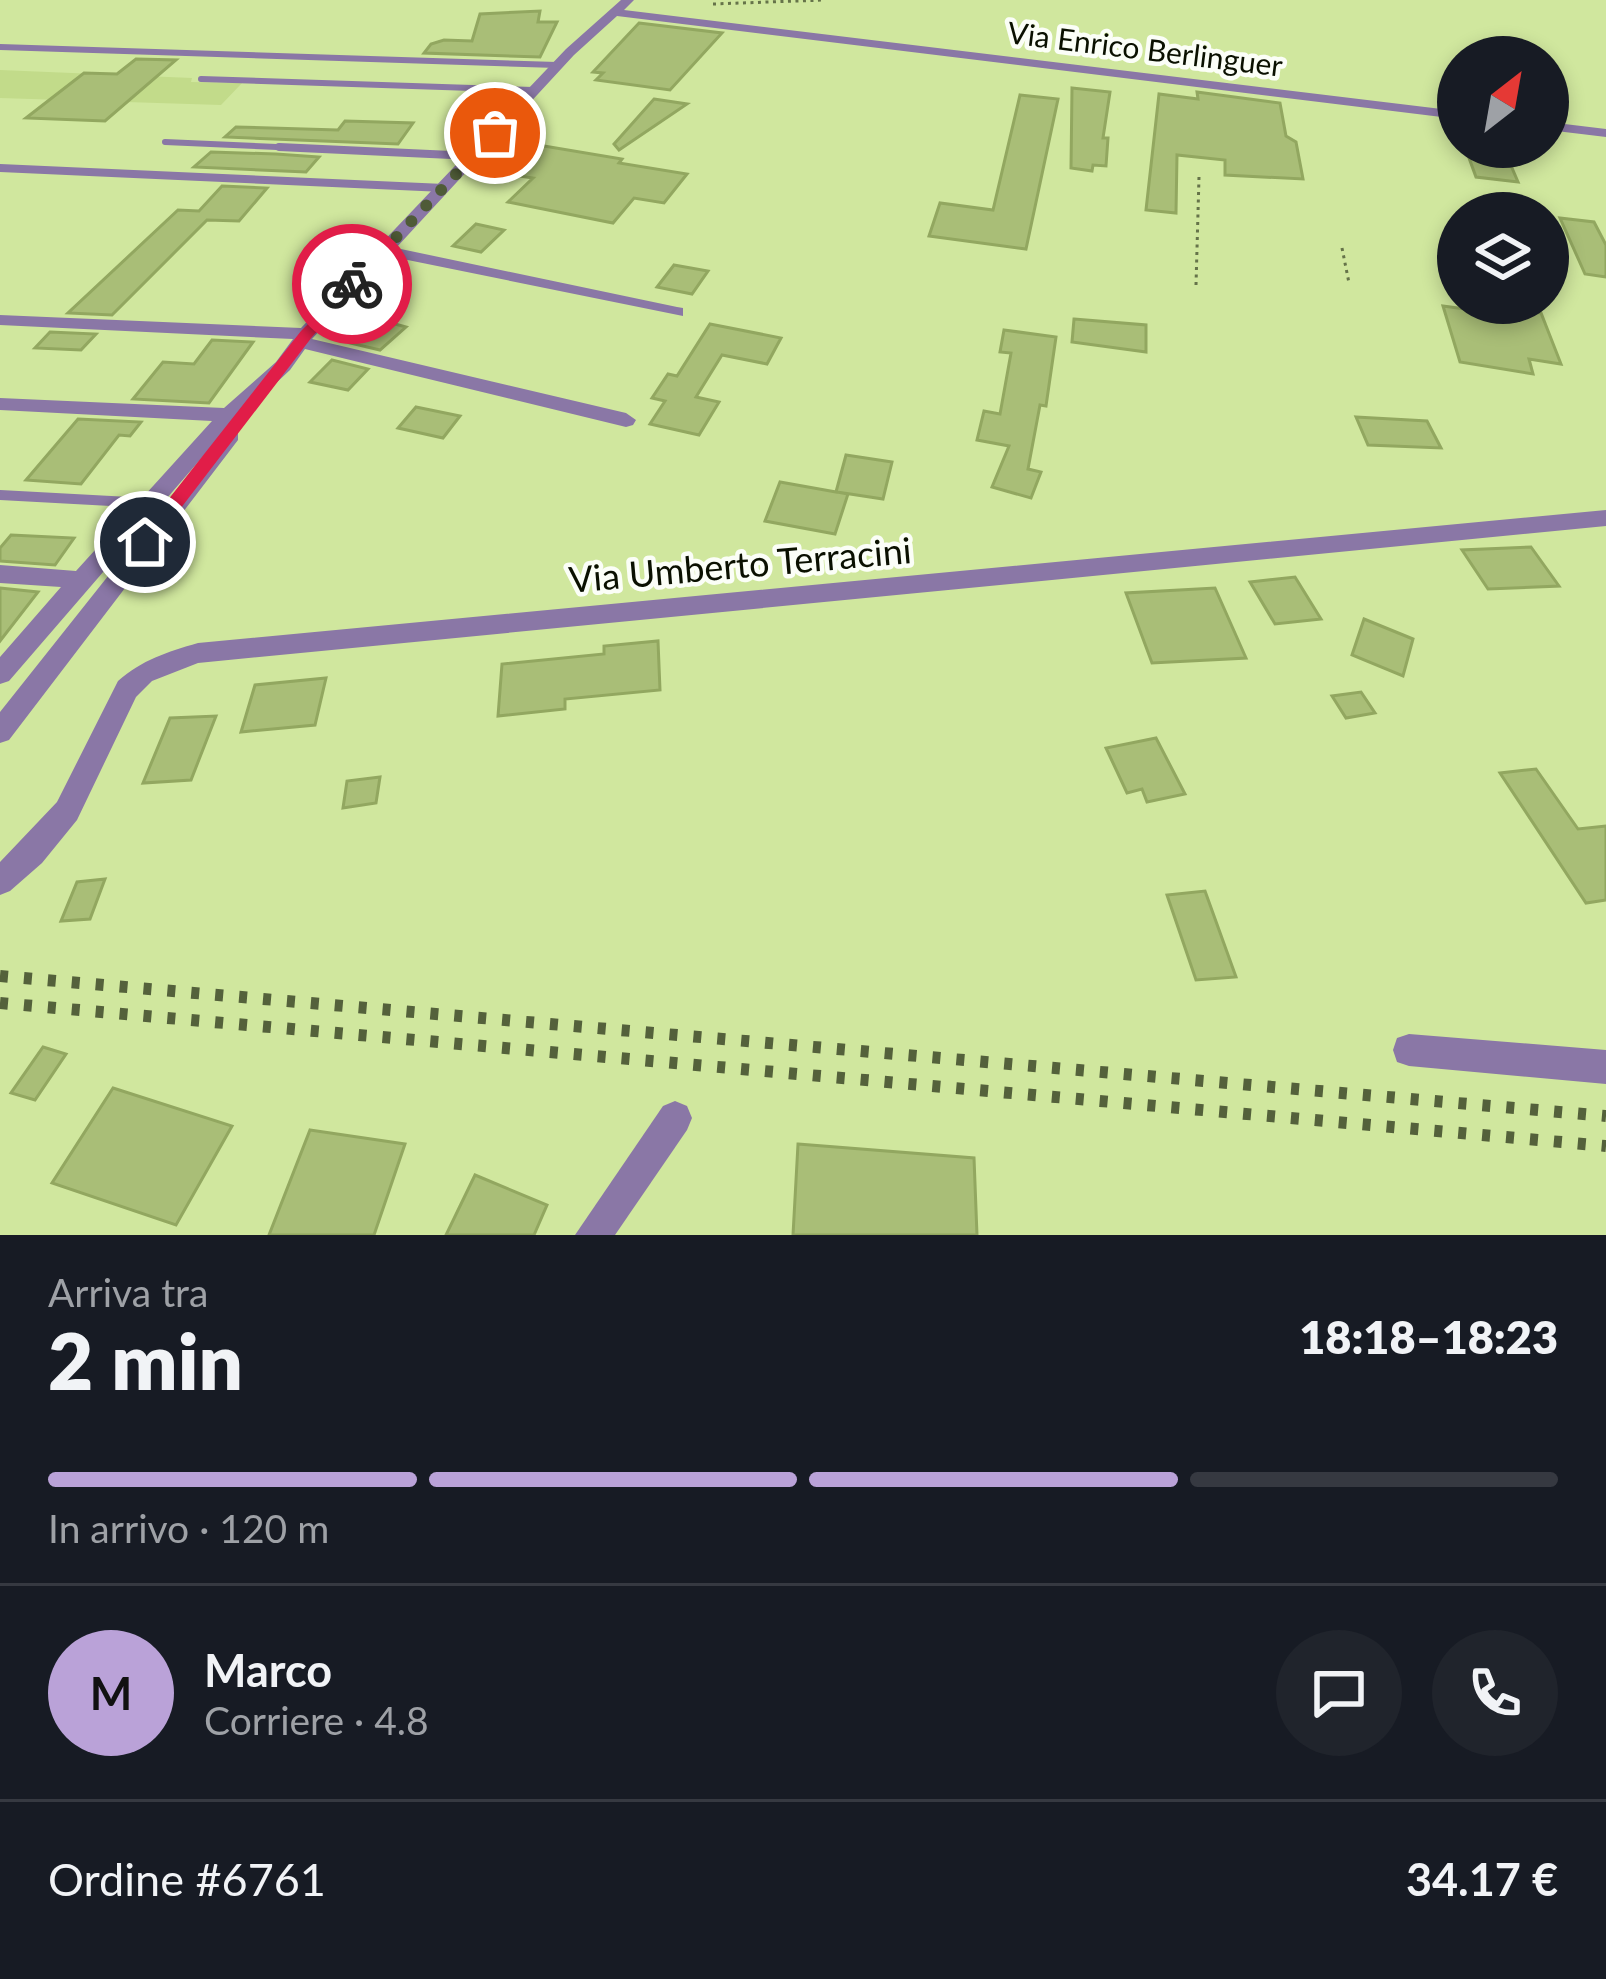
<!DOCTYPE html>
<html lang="it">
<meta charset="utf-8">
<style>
:root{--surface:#171b24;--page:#20242c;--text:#f1f3f6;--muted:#9ea1a6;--line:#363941;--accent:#baa2d8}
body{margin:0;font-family:Lato,sans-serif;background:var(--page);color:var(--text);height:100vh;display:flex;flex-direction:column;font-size:45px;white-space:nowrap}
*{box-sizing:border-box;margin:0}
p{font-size:39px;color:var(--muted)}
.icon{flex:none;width:66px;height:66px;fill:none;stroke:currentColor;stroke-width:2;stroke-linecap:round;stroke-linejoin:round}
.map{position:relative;height:1235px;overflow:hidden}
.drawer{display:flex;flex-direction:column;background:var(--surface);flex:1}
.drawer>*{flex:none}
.needle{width:78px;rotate:31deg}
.controls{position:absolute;left:1437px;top:36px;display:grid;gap:24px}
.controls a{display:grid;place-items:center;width:132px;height:132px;border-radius:50%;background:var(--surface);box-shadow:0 6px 18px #0003;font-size:60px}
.pin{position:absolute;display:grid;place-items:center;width:102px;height:102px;color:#fff;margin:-51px;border:6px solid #fff;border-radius:50%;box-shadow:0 3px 12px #0007}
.courier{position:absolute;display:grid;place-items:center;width:120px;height:120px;margin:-60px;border:9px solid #e11d48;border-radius:50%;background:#fff;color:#222;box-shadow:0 3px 15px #0007}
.head em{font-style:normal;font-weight:800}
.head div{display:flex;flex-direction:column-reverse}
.head{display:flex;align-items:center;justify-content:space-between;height:204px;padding:0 48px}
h1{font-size:78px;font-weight:800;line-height:90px}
.bar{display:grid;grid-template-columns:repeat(4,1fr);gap:18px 12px;align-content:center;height:144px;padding:0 48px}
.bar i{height:15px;border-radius:9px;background:var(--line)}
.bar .on{background:var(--accent)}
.bar p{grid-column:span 4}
.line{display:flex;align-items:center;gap:30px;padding:0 48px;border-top:3px solid var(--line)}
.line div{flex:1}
.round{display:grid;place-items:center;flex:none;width:126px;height:126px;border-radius:63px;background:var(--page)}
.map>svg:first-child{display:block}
</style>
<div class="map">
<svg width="1606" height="1235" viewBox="0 0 1606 1235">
<rect width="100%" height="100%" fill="#d0e79e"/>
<!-- built -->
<path fill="#c2db8a" d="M0,70l192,8 -1,4 51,1 -21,22 -221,-7z"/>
<!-- building -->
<g fill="#a9be77" stroke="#92a760" stroke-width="3">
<path d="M540,11l-2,11h19l-17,35 -116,-4 7,-9 13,-4 28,1 8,-27z"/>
<path d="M639,23l83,10 -52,57 -74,-10 7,-7 -10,-1z"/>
<path d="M136,59l40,1 -71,61 -79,-3 58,-45 33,1z"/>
<path d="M1072,88l38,4 -7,46h5l-2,28 -13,-1 -1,6 -21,-3z"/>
<path d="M1197,92l83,11 6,33 10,6 7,37 -78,-4v-15l-48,-5 -1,58 -30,-3 13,-116 39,5z"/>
<path d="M1020,95l38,4 -32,150 -97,-13 11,-33 53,7z"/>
<path d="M654,99l33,5 -68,46 -5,-6z"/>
<path d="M345,121l68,2 -15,21 -173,-7 11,-10 102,3z"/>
<path d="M538,145l84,14 -3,4 68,11 -23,29 -30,-5 -21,25 -105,-21 25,-24 -14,-2 5,-5 -11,-2z"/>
<path d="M1465,147h38l15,35 -42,-5z"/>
<path d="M211,152l65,2 43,3 -13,15 -112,-5z"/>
<path d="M222,186l45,2 -28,33 -32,-1 -95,95 -44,-2 110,-103 21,1z"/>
<path d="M1560,218l34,4 12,23v32l-21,-3z"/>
<path d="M476,224l28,6 -23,22 -28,-6z"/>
<path d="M674,265l34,6 -16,23 -35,-7z"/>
<path d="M1443,306l74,10 -3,-6 27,3 20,51 -32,-5 4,15 -73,-12z"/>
<path d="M366,316l40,11 -26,23 -30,-7 3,-3 -11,-4z"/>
<path d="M1074,319l72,6v27l-74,-10z"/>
<path d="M710,324l71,14 -14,26 -45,-9 -26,42 23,5 -20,33 -49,-11 15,-23 -13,-3 16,-24 9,2z"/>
<path d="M1004,330l52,7 -10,69 -6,-1 -12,64 13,3 -10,26 -39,-11 17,-41 -32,-6 7,-29 16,3 11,-61 -11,-1z"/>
<path d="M50,332l46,2 -15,16 -46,-2z"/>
<path d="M212,340l41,2 -44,61 -76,-4 30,-37 31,2z"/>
<path d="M332,360l36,9 -20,21 -38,-8z"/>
<path d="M416,407l44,9 -17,22 -45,-10z"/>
<path d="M1356,417l71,4 14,27 -73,-3z"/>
<path d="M78,419l63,3 -11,14 -11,-1 -38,49 -55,-4z"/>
<path d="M846,455l46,7 -9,37 -46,-7 11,2 -13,40 -70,-13 15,-39 56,10z"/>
<path d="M11,535l63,3 -19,27 -55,-4v-13z"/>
<path d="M1531,547l28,39 -71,3 -26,-39z"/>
<path d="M1295,577l26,42 -46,5 -25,-42z"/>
<path d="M0,588l38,4 -38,49z"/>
<path d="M1215,588l31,70 -94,5 -26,-70z"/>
<path d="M1364,619l49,20 -10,37 -51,-21z"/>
<path d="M658,641l2,49 -95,9v10l-67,7 4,-52 102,-10v-8z"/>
<path d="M326,678l-11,47 -74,7 14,-47z"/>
<path d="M1361,692l14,21 -29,5 -14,-22z"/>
<path d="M216,716l-25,64 -48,3 27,-65z"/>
<path d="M1156,738l29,56 -38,8 -5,-13 -15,4 -21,-45z"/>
<path d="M1536,769l42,60 28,-3v74l-20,3 -86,-130z"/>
<path d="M380,777l-4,26 -33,5 4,-27z"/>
<path d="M105,879l-15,40 -29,2 16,-39z"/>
<path d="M1205,891l31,86 -40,3 -29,-85z"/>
<path d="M43,1047l23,7 -31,46 -24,-7z"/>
<path d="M113,1088l119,38 -56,99 -124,-42z"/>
<path d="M310,1130l95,14 -31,91h-105z"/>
<path d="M798,1144l176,14 3,77h-184z"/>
<path d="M475,1175l72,30 -13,30h-88z"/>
</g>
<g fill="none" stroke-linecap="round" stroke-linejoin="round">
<!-- path -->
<g stroke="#657349" stroke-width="3" stroke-dasharray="3 4.5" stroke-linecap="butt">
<path d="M713,4l111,-4"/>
<path d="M1342,248l7,35"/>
<path d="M1196,285l3,-108"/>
</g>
<!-- lane-far2 -->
<g stroke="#8a77a6" stroke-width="6">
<path d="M0,47l557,18"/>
<path d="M201,79l332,11"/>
<path d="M165,142l180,8"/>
</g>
<!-- lane-far1 -->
<g stroke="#8a77a6" stroke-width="8">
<path d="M279,147l194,9"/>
<path d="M0,168l444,20"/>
</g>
<!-- lane -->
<path stroke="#8a77a6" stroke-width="10" d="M0,495l148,8"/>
<!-- street -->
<g fill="#8a77a6" fill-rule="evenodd">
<path d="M621,0h13l-10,10 834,101v8l-841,-103 -43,39 -178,193 281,59 6,1v8l-295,-60 -76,83 314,74 10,7 -3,5 -7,2 -321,-78 -15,21 -63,59 11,1v10l-229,300 -9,3v-31l205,-258 -196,227 -9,3v-27l61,-70 -61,-4v-18l76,6 136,-150 -212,-11v-12l224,10 52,-46 17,-23 -293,-14v-10l301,13 265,-279z"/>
<path d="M1548,122l58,7v8l-58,-7z"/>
<path d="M1606,510v16l-1408,137 -46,18 -16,16 -59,123 -35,43 -32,28 -10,4v-33l57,-60 61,-121c24,-21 49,-29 80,-38z"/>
<path d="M1409,1034l197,16v34l-197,-18 -12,-4 -4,-12 4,-12z"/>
<path d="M675,1101l12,5 5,12 -5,12 -72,105h-40l88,-129z"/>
</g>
<!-- rail -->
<g stroke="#54613b" stroke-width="12" stroke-dasharray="8 16" stroke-linecap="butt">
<path d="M0,976l1606,140"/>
<path d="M0,1003l1606,143"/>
</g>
</g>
<!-- route -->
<path fill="#e11d48" d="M352,280l5,7 -45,50 -161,210h-13v-9l163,-207z"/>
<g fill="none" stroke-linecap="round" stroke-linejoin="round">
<!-- done -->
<path stroke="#4f5b37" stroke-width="12" stroke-dasharray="0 21.6" d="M352,284l143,-151"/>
</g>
<g text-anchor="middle" stroke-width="9" stroke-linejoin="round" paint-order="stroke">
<!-- far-street labels -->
<g font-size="30" fill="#0a1000" stroke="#fbfef7">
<text transform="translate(1145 50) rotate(7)" y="10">Via Enrico Berlinguer</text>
</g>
<!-- street labels -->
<g font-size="36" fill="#0a1000" stroke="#fbfef7">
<text transform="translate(740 565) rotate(-5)" y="13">Via Umberto Terracini</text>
</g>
</g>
</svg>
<div class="controls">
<a><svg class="needle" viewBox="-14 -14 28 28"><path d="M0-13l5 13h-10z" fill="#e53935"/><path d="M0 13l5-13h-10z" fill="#9ea1a6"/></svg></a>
<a><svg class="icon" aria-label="layers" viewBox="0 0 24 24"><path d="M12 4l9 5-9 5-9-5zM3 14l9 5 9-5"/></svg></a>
</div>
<div class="pin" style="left:495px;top:133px;background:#ea580c"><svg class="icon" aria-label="bag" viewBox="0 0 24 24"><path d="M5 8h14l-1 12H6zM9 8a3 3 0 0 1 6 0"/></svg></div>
<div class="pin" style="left:145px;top:542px;background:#1f2937"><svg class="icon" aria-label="home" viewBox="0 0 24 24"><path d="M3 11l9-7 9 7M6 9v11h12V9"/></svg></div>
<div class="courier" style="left:352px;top:284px"><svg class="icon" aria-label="bike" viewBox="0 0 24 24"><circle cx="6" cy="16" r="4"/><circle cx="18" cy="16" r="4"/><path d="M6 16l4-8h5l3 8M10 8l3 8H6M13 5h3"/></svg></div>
</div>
<section class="drawer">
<div class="head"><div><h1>2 min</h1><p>Arriva tra</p></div><em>18:18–18:23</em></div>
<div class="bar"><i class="on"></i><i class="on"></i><i class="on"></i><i></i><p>In arrivo · 120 m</p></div>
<div class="line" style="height:216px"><b class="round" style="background:var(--accent);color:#111">M</b><div><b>Marco</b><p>Corriere · 4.8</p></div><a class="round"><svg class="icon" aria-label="chat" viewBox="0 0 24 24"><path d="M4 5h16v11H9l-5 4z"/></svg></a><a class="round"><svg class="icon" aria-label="phone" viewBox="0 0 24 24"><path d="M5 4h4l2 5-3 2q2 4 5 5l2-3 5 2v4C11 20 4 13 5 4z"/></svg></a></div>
<div class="line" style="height:156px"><div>Ordine #6761</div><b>34.17 €</b></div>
</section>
